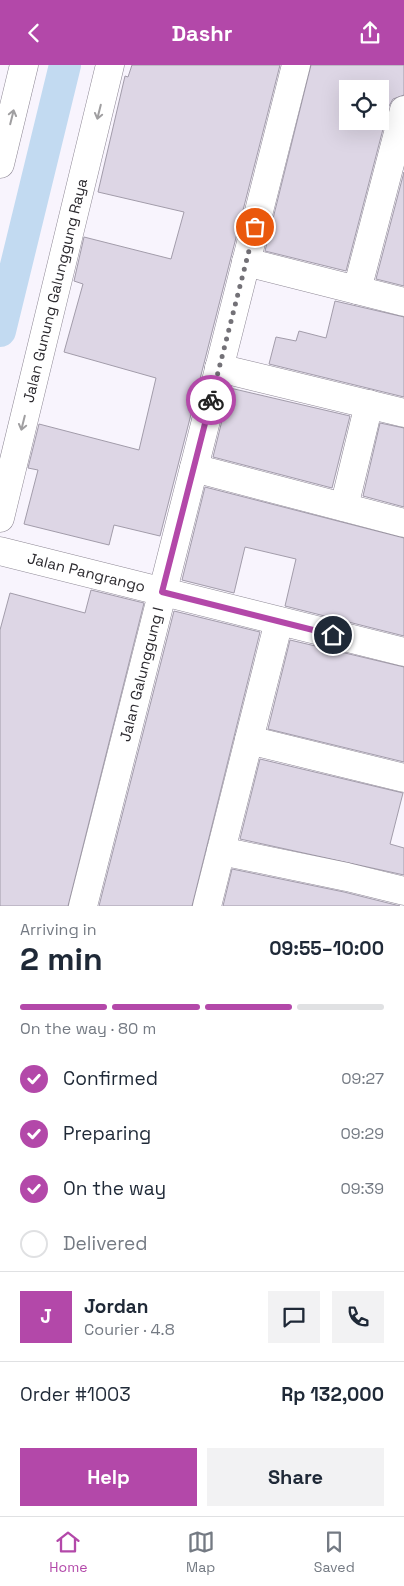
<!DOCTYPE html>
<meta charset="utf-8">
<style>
:root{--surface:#fff;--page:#f2f2f3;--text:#1f2937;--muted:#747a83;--line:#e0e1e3;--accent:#b348a9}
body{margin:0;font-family:"Space Grotesk",sans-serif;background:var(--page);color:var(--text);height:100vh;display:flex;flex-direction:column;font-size:19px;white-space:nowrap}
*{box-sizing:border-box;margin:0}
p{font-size:16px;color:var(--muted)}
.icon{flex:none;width:28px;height:28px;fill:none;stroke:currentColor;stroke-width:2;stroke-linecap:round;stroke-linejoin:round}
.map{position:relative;height:841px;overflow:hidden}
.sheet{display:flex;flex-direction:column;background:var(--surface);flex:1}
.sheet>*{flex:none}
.fabs{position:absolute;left:339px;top:15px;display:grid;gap:10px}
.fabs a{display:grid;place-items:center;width:50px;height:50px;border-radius:0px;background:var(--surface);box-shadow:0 5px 20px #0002;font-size:25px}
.pin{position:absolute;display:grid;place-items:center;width:42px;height:42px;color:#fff;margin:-21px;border:2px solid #fff;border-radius:50%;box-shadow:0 1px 5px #0007}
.courier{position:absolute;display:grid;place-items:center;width:50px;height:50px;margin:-25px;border:4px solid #b348a9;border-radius:50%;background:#fff;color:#222;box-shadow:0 1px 6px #0007}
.headline em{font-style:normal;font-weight:800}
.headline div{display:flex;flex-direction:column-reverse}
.headline{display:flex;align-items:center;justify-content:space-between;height:85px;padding:0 20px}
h1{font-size:32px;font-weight:800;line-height:38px}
.bar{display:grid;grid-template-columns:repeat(4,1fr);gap:8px 5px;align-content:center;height:60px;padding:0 20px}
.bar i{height:6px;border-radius:4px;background:var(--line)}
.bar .on{background:var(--accent)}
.bar p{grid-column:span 4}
.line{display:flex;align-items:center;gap:12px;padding:0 20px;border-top:1px solid var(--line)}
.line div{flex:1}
.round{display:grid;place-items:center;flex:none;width:52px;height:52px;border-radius:0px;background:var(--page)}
ol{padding:0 20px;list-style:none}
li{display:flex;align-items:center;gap:15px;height:55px}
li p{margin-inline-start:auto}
li .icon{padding:5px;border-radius:50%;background:var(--accent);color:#fff;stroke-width:4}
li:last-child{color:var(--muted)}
li i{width:28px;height:28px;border:2px solid var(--line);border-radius:50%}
.primary-button{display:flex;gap:10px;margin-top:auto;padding:10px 20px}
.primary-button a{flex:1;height:58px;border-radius:0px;background:var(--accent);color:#fff;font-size:20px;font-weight:800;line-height:58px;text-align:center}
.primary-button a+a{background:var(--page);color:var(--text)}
header{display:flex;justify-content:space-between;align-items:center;height:65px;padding:0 20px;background:var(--accent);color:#fff;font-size:22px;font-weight:800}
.dock{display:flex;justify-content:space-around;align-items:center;height:70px;border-top:1px solid var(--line);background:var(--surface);font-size:14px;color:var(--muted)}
.dock a{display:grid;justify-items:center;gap:2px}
.dock .on{color:var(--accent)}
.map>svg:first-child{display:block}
</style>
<header><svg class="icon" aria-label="back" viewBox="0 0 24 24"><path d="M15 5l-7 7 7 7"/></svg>Dashr<svg class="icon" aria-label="share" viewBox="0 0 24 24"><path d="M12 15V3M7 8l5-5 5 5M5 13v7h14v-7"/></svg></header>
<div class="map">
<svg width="404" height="841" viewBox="0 0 404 841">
<rect width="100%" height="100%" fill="#f8f4fd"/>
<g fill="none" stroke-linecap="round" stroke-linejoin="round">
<!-- canal -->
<path stroke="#c2daf1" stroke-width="32" d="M0,266l65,-266"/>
</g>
<!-- building -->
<g fill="#ddd6e5" stroke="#a29caa" fill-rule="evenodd">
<path d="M132,0h148l-120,471 -46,-11 -5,20 -85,-21 14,-54 -10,-2 11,-44 100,26 9,-38 8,-34 -92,-26 19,-68 -9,-3 10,-44 87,22 13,-47 -86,-20 27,-116 3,1z"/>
<path d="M311,0h93v30l-11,4 -4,7 -43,165 -81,-20zM348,24h32v32h-32z"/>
<path d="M404,107v114l-28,-7z"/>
<path d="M335,236l69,16v80l-135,-33 7,-27 20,4 3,-10 27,7z"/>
<path d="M230,323l120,28 -18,72 -119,-31z"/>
<path d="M380,358l24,5v79l-41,-11z"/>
<path d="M205,422l199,51v98l-119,-30 11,-47 -51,-12 -11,46 -52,-13z"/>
<path d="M91,525l53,13 -76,303h-68v-276l10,-37 75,20z"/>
<path d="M174,546l86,21 -68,274h-93z"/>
<path d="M290,575l114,27v95l-136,-33z"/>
<path d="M260,694l143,34 -13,51 14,4v27l-164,-36z"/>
<path d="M232,804l112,23 56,14h-177z"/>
</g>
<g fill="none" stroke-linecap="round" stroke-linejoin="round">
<defs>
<g id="street">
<path d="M246,197l158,40"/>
<path d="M357,225l47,-180"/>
<path d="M219,303l185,45"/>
<path d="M194,403l210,55"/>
<path d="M344,442l25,-103"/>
<path id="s1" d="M0,486l404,101"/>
<path d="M249,675l155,38"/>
<path d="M221,786l126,26 57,14"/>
<path id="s2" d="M83,841l213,-841"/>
<path d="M207,841l72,-285"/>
</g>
<g id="secondary">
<path d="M0,99l24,-99"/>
<path id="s3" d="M0,453l110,-453"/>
</g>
</defs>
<!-- street casing -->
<use href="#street" stroke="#8d8794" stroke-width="29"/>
<!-- secondary casing -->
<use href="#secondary" stroke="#8d8794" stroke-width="29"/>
<!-- street -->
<use href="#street" stroke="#fff" stroke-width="28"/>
<!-- secondary -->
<use href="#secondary" stroke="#fff" stroke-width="28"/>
</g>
<!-- one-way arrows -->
<defs><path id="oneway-shaft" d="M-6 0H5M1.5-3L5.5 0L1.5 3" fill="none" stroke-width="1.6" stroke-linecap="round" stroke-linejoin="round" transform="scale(1.25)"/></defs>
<g stroke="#a09fa1">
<use href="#oneway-shaft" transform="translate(99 47) rotate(104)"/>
<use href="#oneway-shaft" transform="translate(12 52) rotate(-76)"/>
<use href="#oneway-shaft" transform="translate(23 358) rotate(104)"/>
</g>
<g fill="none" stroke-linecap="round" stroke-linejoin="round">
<!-- done -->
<path stroke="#737177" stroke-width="5" stroke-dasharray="0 9" d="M211,335l44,-173"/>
<!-- route -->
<path stroke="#b348a9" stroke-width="6" d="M211,335l-49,192 171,43"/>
</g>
<g text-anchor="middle" stroke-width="4" stroke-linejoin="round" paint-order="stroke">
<!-- street labels -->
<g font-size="15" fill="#2c2a2f" stroke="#fff">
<text dy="5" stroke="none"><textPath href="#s3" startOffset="234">Jalan Gunung Galunggung Raya</textPath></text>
<text dy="5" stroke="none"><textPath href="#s1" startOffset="89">Jalan Pangrango</textPath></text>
<text dy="5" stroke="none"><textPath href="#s2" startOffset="239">Jalan Galunggung I</textPath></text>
</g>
</g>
</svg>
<div class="fabs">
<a><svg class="icon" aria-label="locate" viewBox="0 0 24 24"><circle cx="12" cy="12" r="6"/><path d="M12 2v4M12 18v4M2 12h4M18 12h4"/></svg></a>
</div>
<div class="pin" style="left:255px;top:162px;background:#ea580c"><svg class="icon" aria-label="bag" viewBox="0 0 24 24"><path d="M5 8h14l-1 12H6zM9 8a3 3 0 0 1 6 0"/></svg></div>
<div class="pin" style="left:333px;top:570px;background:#1f2937"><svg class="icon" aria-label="home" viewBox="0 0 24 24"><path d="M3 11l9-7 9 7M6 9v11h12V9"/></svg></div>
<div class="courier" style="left:211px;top:335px"><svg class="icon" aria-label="bike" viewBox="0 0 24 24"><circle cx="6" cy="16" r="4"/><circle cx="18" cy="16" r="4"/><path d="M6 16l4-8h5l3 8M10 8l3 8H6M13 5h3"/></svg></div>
</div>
<section class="sheet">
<div class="headline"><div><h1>2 min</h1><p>Arriving in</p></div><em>09:55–10:00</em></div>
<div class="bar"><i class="on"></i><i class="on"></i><i class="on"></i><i></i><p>On the way · 80 m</p></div>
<ol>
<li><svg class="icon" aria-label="check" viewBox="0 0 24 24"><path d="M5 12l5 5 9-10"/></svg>Confirmed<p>09:27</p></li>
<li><svg class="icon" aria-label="check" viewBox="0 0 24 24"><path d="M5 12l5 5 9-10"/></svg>Preparing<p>09:29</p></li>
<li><svg class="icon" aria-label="check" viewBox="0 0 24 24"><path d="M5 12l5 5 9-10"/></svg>On the way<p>09:39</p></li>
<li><i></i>Delivered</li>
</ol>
<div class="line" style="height:90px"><b class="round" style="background:var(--accent);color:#fff">J</b><div><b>Jordan</b><p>Courier · 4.8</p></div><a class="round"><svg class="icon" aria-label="chat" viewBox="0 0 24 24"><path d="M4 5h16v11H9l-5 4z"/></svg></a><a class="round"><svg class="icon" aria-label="phone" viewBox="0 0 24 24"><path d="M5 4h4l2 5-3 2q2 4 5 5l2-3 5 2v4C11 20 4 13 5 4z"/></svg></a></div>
<div class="line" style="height:65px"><div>Order #1003</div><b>Rp 132,000</b></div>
<div class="primary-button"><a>Help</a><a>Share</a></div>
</section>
<nav class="dock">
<a class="on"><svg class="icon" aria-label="home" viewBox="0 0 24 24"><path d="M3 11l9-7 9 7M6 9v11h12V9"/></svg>Home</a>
<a><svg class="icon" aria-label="map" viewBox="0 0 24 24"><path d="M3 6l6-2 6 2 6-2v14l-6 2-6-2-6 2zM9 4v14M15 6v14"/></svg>Map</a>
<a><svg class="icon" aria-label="saved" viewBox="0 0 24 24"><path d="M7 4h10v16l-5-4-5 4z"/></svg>Saved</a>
</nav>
